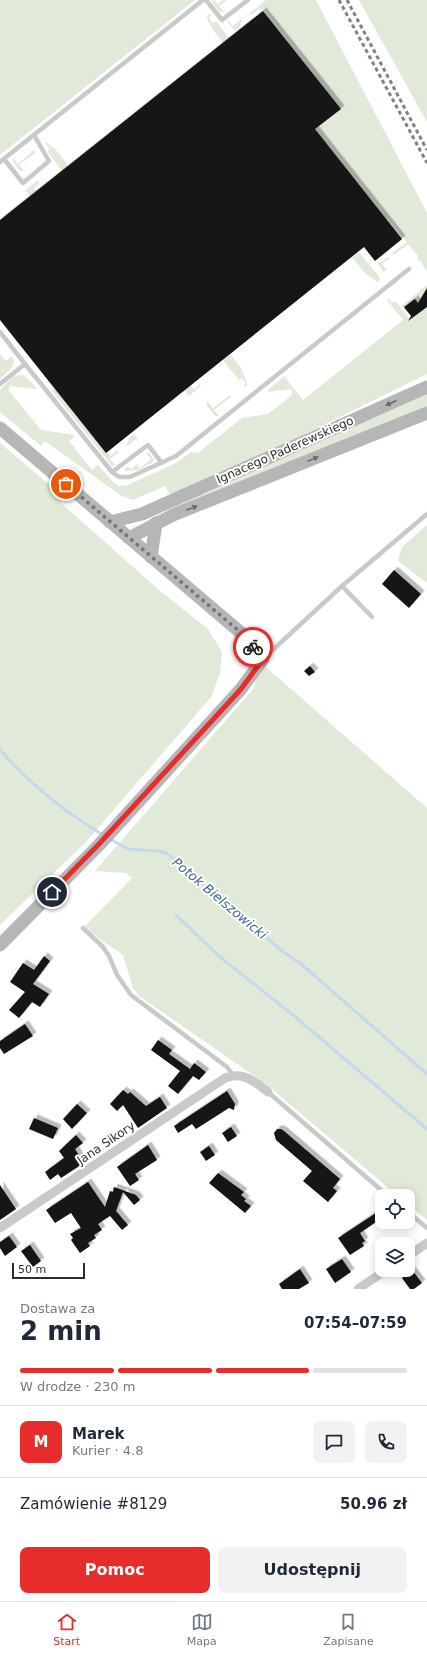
<!DOCTYPE html>
<html lang="pl">
<meta charset="utf-8">
<style>
:root{--surface:#fff;--page:#f2f2f3;--text:#1f2937;--muted:#747a83;--line:#e0e1e3;--accent:#e62d2b}
body{margin:0;font-family:"DejaVu Sans",sans-serif;background:var(--page);color:var(--text);height:100vh;display:flex;flex-direction:column;font-size:15px;white-space:nowrap}
*{box-sizing:border-box;margin:0}
p{font-size:13px;color:var(--muted)}
.icon{flex:none;width:22px;height:22px;fill:none;stroke:currentColor;stroke-width:2;stroke-linecap:round;stroke-linejoin:round}
.map{position:relative;height:1289px;overflow:hidden}
.details{display:flex;flex-direction:column;background:var(--surface);flex:1}
.details>*{flex:none}
.tools{position:absolute;left:375px;top:1189px;display:grid;gap:8px}
.tools a{display:grid;place-items:center;width:40px;height:40px;border-radius:8px;background:var(--surface);box-shadow:0 2px 10px #0003;font-size:20px}
.scale{position:absolute;left:12px;bottom:10px;width:73px;box-sizing:border-box;padding-left:4px;border:2px solid #2c2c2c;border-top:0;font-size:11px;line-height:14px;white-space:nowrap;color:#2c2c2c;-webkit-text-stroke:3px #fff;paint-order:stroke}
.pin{position:absolute;display:grid;place-items:center;width:34px;height:34px;color:#fff;margin:-17px;border:2px solid #fff;border-radius:50%;box-shadow:0 1px 4px #0007}
.courier{position:absolute;display:grid;place-items:center;width:40px;height:40px;margin:-20px;border:3px solid #e62d2b;border-radius:50%;background:#fff;color:#222;box-shadow:0 1px 5px #0007}
.summary em{font-style:normal;font-weight:700}
.summary div{display:flex;flex-direction:column-reverse}
.summary{display:flex;align-items:center;justify-content:space-between;height:68px;padding:0 20px}
h1{font-size:26px;font-weight:700;line-height:30px}
.bar{display:grid;grid-template-columns:repeat(4,1fr);gap:6px 4px;align-content:center;height:48px;padding:0 20px}
.bar i{height:5px;border-radius:3px;background:var(--line)}
.bar .current{background:var(--accent)}
.bar p{grid-column:span 4}
.line{display:flex;align-items:center;gap:10px;padding:0 20px;border-top:1px solid var(--line)}
.line div{flex:1}
.round{display:grid;place-items:center;flex:none;width:42px;height:42px;border-radius:8px;background:var(--page)}
.cta{display:flex;gap:8px;margin-top:auto;padding:8px 20px}
.cta a{flex:1;height:46px;border-radius:8px;background:var(--accent);color:#fff;font-size:16px;font-weight:700;line-height:46px;text-align:center}
.cta a+a{background:var(--page);color:var(--text)}
.tab-bar{display:flex;justify-content:space-around;align-items:center;height:56px;border-top:1px solid var(--line);background:var(--surface);font-size:11px;color:var(--muted)}
.tab-bar a{display:grid;justify-items:center;gap:2px}
.tab-bar .current{color:var(--accent)}
.map>svg:first-child{display:block}
</style>
<div class="map">
<svg width="427" height="1289" viewBox="0 0 427 1289">
<defs>
<filter id="shadow"><feDropShadow dx="3.5" dy="-3.5" stdDeviation="0" flood-color="#0004"/></filter>
</defs>
<rect width="100%" height="100%" fill="#fff"/>
<!-- green -->
<g fill="#e1ead9">
<path d="M0,0h195l-195,155z"/>
<path d="M214,0l4,4 5,-4h4l-8,6 5,6h-4c-3,-3 -8,-8 -8,-12z"/>
<path d="M266,0h50l111,213v59l-7,-12 -2,1 -1,-3 1,-2 -10,-12 -14,11 -2,-2 15,-11 -20,-24 -1,1 -71,-90 26,-20 -78,-100 -2,1 -2,-1 -8,6 -1,-2z"/>
<path d="M359,0h68v122z"/>
<path d="M208,14l3,1 -2,3 4,5 3,-2 13,17 -6,5 -11,-15 -5,-10z"/>
<path d="M241,19l2,2 -3,3 1,2 -6,5 -8,-10 1,-1 5,6z"/>
<path d="M46,142l11,9 11,15 -6,5 -15,-20 3,-2 -5,-6z"/>
<path d="M34,150l2,2 -17,13 5,6h-4l-7,-9v-4l5,6z"/>
<path d="M38,180l2,3 -6,5 2,3 -6,5 -5,-5z"/>
<path d="M359,252l21,26 -1,3 -2,1 -14,-11 -11,-14z"/>
<path d="M389,256l1,2 -8,6 5,6 -4,2 -6,-9 2,-2 2,1z"/>
<path d="M427,285v89l-132,65 -125,56 -5,-9 -32,14 -13,-5 -75,-54 -4,5 -41,-34v-22c17,-19 21,-21 37,-1l-27,-3 -1,5 32,39 33,5 1,1 -6,5 23,29 6,-5 16,18 5,3 9,-1 48,-22 15,-11 7,1 44,-35 26,-4 24,-19 -1,-6 -23,3v-2l16,-14 19,24 100,-80 -16,-20 1,-2 4,5 3,-2 15,18 13,-10 -8,-10 -7,15 -6,-8z"/>
<path d="M0,354l6,7 6,-5 2,6 -3,7 -11,10z"/>
<path d="M230,354l11,14 6,15v3h-4l3,-3 -4,-5 -3,2 -16,-20z"/>
<path d="M200,384l1,2 -12,10 -5,-6 7,-5 3,4z"/>
<path d="M54,388l56,68 7,-6 2,2 -9,7 5,6 -3,1 -61,-76z"/>
<path d="M427,393v15l-252,101 -1,-3z"/>
<path d="M230,395l1,2 -17,13 5,6h-4l-8,-10v-3l1,-1 5,6z"/>
<path d="M134,434l7,10 -5,-5 -9,7 -1,-2 3,-3 -1,-2z"/>
<path d="M0,443l53,45v8l107,95 48,38 14,23 -2,21 -9,24 -125,145 -86,83z"/>
<path d="M148,452l6,7 -2,4 -14,7 -13,1 -1,-2 4,-3 3,3 6,-5 3,4 11,-9 -5,-6z"/>
<path d="M427,525v58l-29,-22 4,-14z"/>
<path d="M259,661l168,147v412l-19,-16v-8h-10l-132,-112 -127,-88 -6,-8 -10,-33 -25,-17 -13,-12 47,-48 -6,-5 -31,-2 159,-183z"/>
</g>
<g fill="none" stroke-linecap="round" stroke-linejoin="round">
<!-- stream -->
<g stroke="#c4d9eb" stroke-width="3">
<path d="M0,750c29,33 65,62 103,85"/>
<path d="M110,839l18,10 30,2 8,2 23,17 93,81 18,12 127,111"/>
<path d="M176,915l44,42 73,58 134,114"/>
</g>
</g>
<!-- building -->
<g fill="#131313" filter="url(#shadow)">
<path d="M263,11l78,98 -26,20 87,110 -27,22 -11,-14 -258,206 -106,-133v-100z"/>
<path d="M427,288v19l-19,14 3,-5 -7,-9 11,-8 3,4z"/>
<path d="M394,570l27,24 -12,14 -27,-24z"/>
<path d="M310,666l5,6 -6,4 -5,-5z"/>
<path d="M44,956l6,5 -17,23 16,10 -9,13 -8,-5 -13,16 -10,-8 16,-18 -15,-10 13,-19 11,7z"/>
<path d="M25,1024l8,12 -29,18 -4,-6v-7z"/>
<path d="M158,1040l14,10 -3,4 21,15 4,-6 12,9 -7,8 -6,-4 -15,18 -10,-8 12,-15 -29,-21z"/>
<path d="M123,1090l5,4 2,-2 16,14 14,-9 7,11 -29,20 -15,-23 -6,6 -7,-7z"/>
<path d="M227,1091l8,13 -1,6 -5,-2 -33,21 -4,-5 -14,9 -4,-7z"/>
<path d="M77,1104l10,9 -15,16 -9,-10z"/>
<path d="M34,1118l24,10 -5,11 -24,-10z"/>
<path d="M231,1127l6,9 -9,6 -6,-9z"/>
<path d="M277,1129h4l3,2 56,48 -7,9 4,3 -9,11 -25,-21 9,-10 -36,-31 -2,-7z"/>
<path d="M76,1135l7,8 -8,6 9,14 -23,15 -3,-4 -8,6 -5,-8 19,-14 -5,-7z"/>
<path d="M148,1145l9,15 -22,14 4,6 -9,6 -13,-19z"/>
<path d="M209,1146l6,9 -9,6 -6,-9z"/>
<path d="M218,1173l26,19 -3,3 5,4 -2,2 7,5 -6,7 -36,-30z"/>
<path d="M88,1182l17,25 5,-16 3,1 1,-5 22,8 4,5 -6,5 -11,-13 -7,19 12,14 -6,5 -12,-14 -12,8 4,6 -8,5 2,3 -8,5 2,3 -10,7 -9,-13 2,-2 -3,-4 11,-6 -10,-15 -16,10 -9,-13z"/>
<path d="M0,1185l16,24 -16,11z"/>
<path d="M382,1209v9l-22,15 5,8 -3,2 2,3 -14,9 -12,-17z"/>
<path d="M9,1236l8,11 -12,9 -5,-8v-6z"/>
<path d="M30,1245l11,16 -8,6 -12,-16z"/>
<path d="M342,1259l9,13 -16,11 -9,-14z"/>
<path d="M300,1269l9,14 -10,6h-17l-3,-5z"/>
<path d="M412,1270l10,13 -8,6h-4l-8,-11z"/>
</g>
<g fill="none" stroke-linecap="round" stroke-linejoin="round">
<!-- lane -->
<g stroke="#c9c9c9" stroke-width="4.5">
<path d="M206,0l16,20 26,-20"/>
<path d="M4,159l19,24 26,-22 -15,-26"/>
<path d="M0,162l203,-162"/>
<path d="M0,332l25,32 -25,20"/>
<path d="M25,364l87,108 7,5h11l46,-21 233,-187"/>
<path d="M112,472l36,-27 14,18"/>
<path d="M342,586l30,31"/>
<path d="M264,658l78,-72 85,-72"/>
<path d="M83,928l20,19 6,9 8,19 14,20 96,72 6,8"/>
<path d="M268,1092l120,104"/>
<path d="M408,1212l19,16"/>
</g>
<!-- street -->
<g stroke="#c9c9c9" stroke-width="9">
<path d="M0,1228l225,-150c18,-7 29,3 43,14"/>
<path d="M408,1256l19,-13"/>
<path d="M358,1289l28,-19"/>
</g>
<!-- secondary -->
<g stroke="#b6b6b6" stroke-width="13">
<path d="M0,428l240,204 23,27 -22,30 -142,156 -99,100"/>
<path d="M110,522l32,-8 285,-127"/>
<path d="M129,538l44,-23 254,-102"/>
<path d="M151,557l5,-34"/>
</g>
<!-- rail -->
<g stroke="#818181" stroke-width="3" stroke-dasharray="4 3" stroke-linecap="butt">
<path d="M339,0l88,163"/>
<path d="M347,0l80,150"/>
</g>
</g>
<!-- one-way arrows -->
<defs><path id="oneway-solid" d="M-6-.8H1V-3.2L6.5 0L1 3.2V.8H-6Z"/></defs>
<g fill="#6a6a6a">
<use href="#oneway-solid" transform="translate(391 403) rotate(156)"/>
<use href="#oneway-solid" transform="translate(313 459) rotate(-22)"/>
<use href="#oneway-solid" transform="translate(192 508) rotate(-22)"/>
</g>
<g fill="none" stroke-linecap="round" stroke-linejoin="round">
<!-- done -->
<path stroke="#767676" stroke-width="4" stroke-dasharray="0 7.2" d="M66,484l174,148 13,15"/>
<!-- route -->
<path stroke="#e62d2b" stroke-width="5" d="M52,892l47,-48 142,-155 22,-30 -10,-12"/>
</g>
<g text-anchor="middle" stroke-width="4" stroke-linejoin="round" paint-order="stroke">
<!-- street labels -->
<g font-size="12" fill="#2c2c2c" stroke="#fff">
<text transform="translate(285 450) rotate(-24)" y="4">Ignacego Paderewskiego</text>
<text transform="translate(106 1143) rotate(-34)" y="4">Jana Sikory</text>
</g>
<!-- water labels -->
<g font-size="13" font-style="italic" fill="#3a668e" stroke="#fff">
<text transform="translate(220 898) rotate(40)" y="5">Potok Bielszowicki</text>
</g>
</g>
</svg>
<div class="tools">
<a><svg class="icon" aria-label="locate" viewBox="0 0 24 24"><circle cx="12" cy="12" r="6"/><path d="M12 2v4M12 18v4M2 12h4M18 12h4"/></svg></a>
<a><svg class="icon" aria-label="layers" viewBox="0 0 24 24"><path d="M12 4l9 5-9 5-9-5zM3 14l9 5 9-5"/></svg></a>
</div>
<div class="scale">50 m</div>
<div class="pin" style="left:66px;top:484px;background:#ea580c"><svg class="icon" aria-label="bag" viewBox="0 0 24 24"><path d="M5 8h14l-1 12H6zM9 8a3 3 0 0 1 6 0"/></svg></div>
<div class="pin" style="left:52px;top:892px;background:#1f2937"><svg class="icon" aria-label="home" viewBox="0 0 24 24"><path d="M3 11l9-7 9 7M6 9v11h12V9"/></svg></div>
<div class="courier" style="left:253px;top:647px"><svg class="icon" aria-label="bike" viewBox="0 0 24 24"><circle cx="6" cy="16" r="4"/><circle cx="18" cy="16" r="4"/><path d="M6 16l4-8h5l3 8M10 8l3 8H6M13 5h3"/></svg></div>
</div>
<section class="details">
<div class="summary"><div><h1>2 min</h1><p>Dostawa za</p></div><em>07:54–07:59</em></div>
<div class="bar"><i class="current"></i><i class="current"></i><i class="current"></i><i></i><p>W drodze · 230 m</p></div>
<div class="line" style="height:72px"><b class="round" style="background:var(--accent);color:#fff">M</b><div><b>Marek</b><p>Kurier · 4.8</p></div><a class="round"><svg class="icon" aria-label="chat" viewBox="0 0 24 24"><path d="M4 5h16v11H9l-5 4z"/></svg></a><a class="round"><svg class="icon" aria-label="phone" viewBox="0 0 24 24"><path d="M5 4h4l2 5-3 2q2 4 5 5l2-3 5 2v4C11 20 4 13 5 4z"/></svg></a></div>
<div class="line" style="height:52px"><div>Zamówienie #8129</div><b>50.96 zł</b></div>
<div class="cta"><a>Pomoc</a><a>Udostępnij</a></div>
</section>
<nav class="tab-bar">
<a class="current"><svg class="icon" aria-label="home" viewBox="0 0 24 24"><path d="M3 11l9-7 9 7M6 9v11h12V9"/></svg>Start</a>
<a><svg class="icon" aria-label="map" viewBox="0 0 24 24"><path d="M3 6l6-2 6 2 6-2v14l-6 2-6-2-6 2zM9 4v14M15 6v14"/></svg>Mapa</a>
<a><svg class="icon" aria-label="saved" viewBox="0 0 24 24"><path d="M7 4h10v16l-5-4-5 4z"/></svg>Zapisane</a>
</nav>
